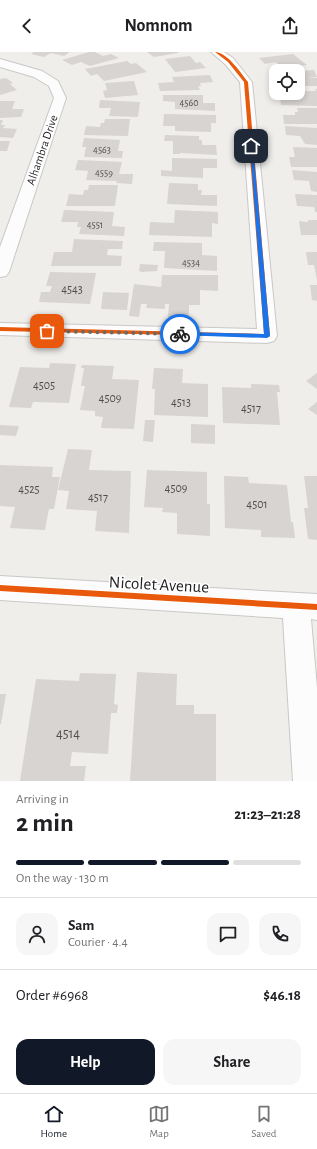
<!DOCTYPE html>
<meta charset="utf-8">
<style>
:root{--surface:#fff;--page:#f6f6f6;--text:#202124;--muted:#757577;--line:#e0e0e0;--accent:#111827}
body{margin:0;font-family:"Alegreya Sans",sans-serif;background:var(--page);color:var(--text);height:100vh;display:flex;flex-direction:column;font-size:15px;white-space:nowrap}
*{box-sizing:border-box;margin:0}
p{font-size:13px;color:var(--muted)}
.icon{flex:none;width:22px;height:22px;fill:none;stroke:currentColor;stroke-width:2;stroke-linecap:round;stroke-linejoin:round}
.map{position:relative;height:729px;overflow:hidden}
.drawer{display:flex;flex-direction:column;background:var(--surface);flex:1}
.drawer>*{flex:none}
.fabs{position:absolute;left:269px;top:12px;display:grid;gap:8px}
.fabs a{display:grid;place-items:center;width:36px;height:36px;border-radius:8px;background:var(--surface);box-shadow:0 2px 6px #0003;font-size:20px}
.pin{position:absolute;display:grid;place-items:center;width:34px;height:34px;color:#fff;margin:-17px;border-radius:8px;box-shadow:0 2px 6px #0006}
.courier{position:absolute;display:grid;place-items:center;width:40px;height:40px;margin:-20px;border:3px solid #1a73e8;border-radius:50%;background:#fff;color:#222;box-shadow:0 1px 5px #0007}
.overview em{font-style:normal;font-weight:600}
.overview div{display:flex;flex-direction:column-reverse}
.overview{display:flex;align-items:center;justify-content:space-between;height:68px;padding:0 16px}
h1{font-size:26px;font-weight:600;line-height:30px}
.bar{display:grid;grid-template-columns:repeat(4,1fr);gap:6px 4px;align-content:center;height:48px;padding:0 16px}
.bar i{height:5px;border-radius:3px;background:var(--line)}
.bar .current{background:var(--accent)}
.bar p{grid-column:span 4}
.line{display:flex;align-items:center;gap:10px;padding:0 16px;border-top:1px solid var(--line)}
.line div{flex:1}
.round{display:grid;place-items:center;flex:none;width:42px;height:42px;border-radius:12px;background:var(--page)}
.button{display:flex;gap:8px;margin-top:auto;padding:8px 16px}
.button a{flex:1;height:46px;border-radius:12px;background:var(--accent);color:#fff;font-size:16px;font-weight:600;line-height:46px;text-align:center}
.button a+a{background:var(--page);color:var(--text)}
header{display:flex;justify-content:space-between;align-items:center;height:52px;padding:0 16px;background:var(--surface);font-size:18px;font-weight:600}
.menu{display:flex;justify-content:space-around;align-items:center;height:56px;border-top:1px solid var(--line);background:var(--surface);font-size:11px;color:var(--muted)}
.menu a{display:grid;justify-items:center;gap:2px}
.menu .current{color:var(--accent)}
.map>svg:first-child{display:block}
</style>
<header><svg class="icon" aria-label="back" viewBox="0 0 24 24"><path d="M15 5l-7 7 7 7"/></svg>Nomnom<svg class="icon" aria-label="share" viewBox="0 0 24 24"><path d="M12 15V3M7 8l5-5 5 5M5 13v7h14v-7"/></svg></header>
<div class="map">
<svg width="317" height="729" viewBox="0 0 317 729">
<rect width="100%" height="100%" fill="#f0eeeb"/>
<!-- building -->
<g fill="#d7d4d2">
<path d="M34,0h36l-6,4 -13,-3 -7,4 -13,-3z"/>
<path d="M89,0h6l8,4 8,-2 8,4 -29,8 -9,-4 -9,3 -10,-5z"/>
<path d="M147,0h31v1l-24,4z"/>
<path d="M293,2l14,11 -24,4 -7,-7 -11,2 -6,-6z"/>
<path d="M190,4l6,7 4,-1 6,6 -31,4 -10,-13z"/>
<path d="M127,9l4,3 5,-1 11,9 -43,9 -7,-7 -6,2 -6,-7z"/>
<path d="M314,18l3,7 -9,1h9v8h-19v-15z"/>
<path d="M210,23l3,7 -13,1 1,3h-3l2,4 -40,1 -2,-8 16,-1 -2,-5z"/>
<path d="M6,26l7,5 -3,1 7,6 -17,5v-16z"/>
<path d="M134,29l4,14 -33,3 -2,-7 4,-1 -2,-7z"/>
<path d="M315,37h2v17l-36,-1 -1,-7 13,1 -13,-2v-4h18v-2h18z"/>
<path d="M163,43h40v8h12v8l-40,-2v-7l-12,-1z"/>
<path d="M100,48l40,2 -2,15 -29,-1 2,-8h-12z"/>
<path d="M0,49h15l-3,8h12l-3,8 -21,1z"/>
<path d="M297,56h20v16h-33l-1,-9h12v-3h3z"/>
<path d="M164,62l52,1v8h-5v9l-36,-1v-5h-12z"/>
<path d="M105,67h25l-2,17 -44,-1 2,-9 14,1 1,-4h3z"/>
<path d="M0,68h3l-2,5h4l-2,3 14,1 -4,9 -13,-1z"/>
<path d="M285,74l32,2v17l-12,-1 -5,-8 -14,-1z"/>
<path d="M165,83l34,1v4h3v5h14l1,10 -37,-2v1h-7v-13h-9z"/>
<path d="M84,86l36,2 -2,11h5l-1,7 -38,-1 2,-10h-4z"/>
<path d="M0,89h10l-3,10h-7z"/>
<path d="M293,95l24,1v19h-26l-2,-10h6z"/>
<path d="M172,106l45,1v9h-14v10l-42,-2v-6l11,1z"/>
<path d="M78,108l44,2 -3,12h14l-1,10 -16,-1 1,-2 -31,-1 2,-9 -13,-1z"/>
<path d="M292,118l25,2v20l-6,-1 -2,-10 -15,-1z"/>
<path d="M169,131l29,1v6h4l-1,5h16v11l-50,-2z"/>
<path d="M89,133h29l-3,21h-49l3,-12 14,1 1,-5h4z"/>
<path d="M295,142l22,1v17h-2l-1,-5 -17,-1z"/>
<path d="M64,158l50,2 -2,14 13,1 -1,9 -45,-2 2,-7h-4l1,-5h-17z"/>
<path d="M175,158l43,2v12l-6,-1v14l-63,-2 1,-13 24,1z"/>
<path d="M308,168h9v15h-16l-2,-14 9,1z"/>
<path d="M74,187l49,2 -1,8h-14l-1,6 15,1 -1,10h-70l3,-14h18z"/>
<path d="M154,190l48,1v12l15,1v15l-53,-3 1,-17h-12z"/>
<path d="M306,200h11v28l-3,-15h-6z"/>
<path d="M140,212l18,1 -1,6 -15,1 -3,-1z"/>
<path d="M50,220l46,1 -6,31 -51,-2 2,-10h9l2,-6h-6z"/>
<path d="M162,223h56v16l-18,-1v15h-11v13l-21,-1 1,-13h-4v5l-19,-1 1,-4h-6l-2,13 -10,-1 5,-32 27,3z"/>
<path d="M310,233h7v16l-5,-1z"/>
<path d="M103,240l26,1 -2,17 -26,-1z"/>
<path d="M50,311l26,1 -7,39 -36,-1 -2,6 -22,-1 11,-40 29,1z"/>
<path d="M82,313l32,1 -2,13 27,1 -5,49 -33,-1 2,-11 -8,-1v-5l-15,-1 5,-24h-4l3,-18h-3z"/>
<path d="M154,316l29,1 -1,14 26,1v33l-54,-2 1,-26h-3z"/>
<path d="M317,321v16l-11,-8z"/>
<path d="M251,332l28,1 1,7h-3l3,33 -57,-2 -1,-36 29,1z"/>
<path d="M317,350v13l-9,-6z"/>
<path d="M145,368h10l-2,22 -10,-1z"/>
<path d="M191,372l24,1v19l-24,-1z"/>
<path d="M0,373l19,1 -3,10 -16,-1z"/>
<path d="M68,397l24,1 -3,20 42,1 -2,62 -34,-2 2,-20 -31,-2 3,-18 -11,-1z"/>
<path d="M0,413l53,2 -1,10h8l-6,32h-5l-4,21 -35,-2 5,-21 -15,-1z"/>
<path d="M147,418l60,2v32h3v32l-33,-2v-21l-15,-1 1,-4 -19,-1z"/>
<path d="M224,424l24,1 1,6 38,2 4,37h2l2,16 -34,-1v-7l-36,-2z"/>
<path d="M304,424h13v64l-9,-1 -4,-31h4z"/>
<path d="M137,620l40,2 -1,31h18v9h22v67h-86z"/>
<path d="M80,621l36,1 -2,30 4,1 -1,8h-6l-3,41 -36,-2 -2,14h16l-2,15h-64l16,-102 43,2z"/>
<path d="M0,642h6l-5,30h-1z"/>
</g>
<g fill="none" stroke-linecap="round" stroke-linejoin="round">
<defs>
<g id="street">
<path d="M211,0h13l9,6 19,24 25,254 -3,5 -7,2 -267,-8v-12l257,6 -17,-247 -15,-18z"/>
<path d="M0,7l42,12 16,10 8,17 -57,174 -3,4 -6,1v-30l54,-149 -5,-12 -15,-9 -34,-10z"/>
<path d="M0,524l317,18v26l-6,-1 6,69v93h-24l-10,-163 -283,-18z"/>
</g>
</defs>
<!-- street casing -->
<use href="#street" stroke="#c9c8c7" stroke-width="2"/>
<!-- street -->
<use href="#street" fill="#fdfcfc" fill-rule="evenodd"/>
<defs>
<g id="cycleway">
<path d="M215,0c12,0 26,21 33,30l22,254 -1,1 -269,-6v-4l264,7 -20,-252 -16,-20z"/>
<path d="M0,533l317,19v6l-317,-19z"/>
</g>
</defs>
<!-- cycleway casing -->
<use href="#cycleway" stroke="#fff" stroke-width="2"/>
<!-- cycleway -->
<use href="#cycleway" fill="#e8590c" fill-rule="evenodd"/>
</g>
<!-- route -->
<path fill="#1a73e8" d="M250,93l3,1 17,190 -3,2 -89,-3v-2l2,-1 84,2z"/>
<g fill="none" stroke-linecap="round" stroke-linejoin="round">
<!-- done -->
<path stroke="#6a6968" stroke-width="4" stroke-dasharray="0 7.2" d="M47,279l133,3"/>
</g>
<g text-anchor="middle" stroke-width="3" stroke-linejoin="round" paint-order="stroke">
<!-- far-number labels -->
<g font-size="10" fill="#4f4e4e">
<text x="189" y="54">4560</text>
<text x="102" y="101">4563</text>
<text x="104" y="124">4559</text>
<text x="95" y="176">4551</text>
<text x="191" y="214">4534</text>
</g>
<!-- far-street labels -->
<g font-size="12" fill="#222" stroke="#fff">
<text transform="translate(42 98) rotate(-71)" y="4">Alhambra Drive</text>
</g>
<!-- number labels -->
<g font-size="12" fill="#4f4e4e">
<text x="72" y="241">4543</text>
<text x="44" y="337">4505</text>
<text x="110" y="350">4509</text>
<text x="181" y="354">4513</text>
<text x="251" y="360">4517</text>
<text x="176" y="440">4509</text>
<text x="29" y="441">4525</text>
<text x="98" y="449">4517</text>
<text x="257" y="456">4501</text>
</g>
<!-- near-number labels -->
<g font-size="14" fill="#4f4e4e">
<text x="68" y="686">4514</text>
</g>
<!-- near-street labels -->
<g font-size="17" fill="#222" stroke="#fff">
<text transform="translate(159 532) rotate(3)" y="6">Nicolet Avenue</text>
</g>
</g>
</svg>
<div class="fabs">
<a><svg class="icon" aria-label="locate" viewBox="0 0 24 24"><circle cx="12" cy="12" r="6"/><path d="M12 2v4M12 18v4M2 12h4M18 12h4"/></svg></a>
</div>
<div class="pin" style="left:47px;top:279px;background:#ea580c"><svg class="icon" aria-label="bag" viewBox="0 0 24 24"><path d="M5 8h14l-1 12H6zM9 8a3 3 0 0 1 6 0"/></svg></div>
<div class="pin" style="left:251px;top:94px;background:#1f2937"><svg class="icon" aria-label="home" viewBox="0 0 24 24"><path d="M3 11l9-7 9 7M6 9v11h12V9"/></svg></div>
<div class="courier" style="left:180px;top:282px"><svg class="icon" aria-label="bike" viewBox="0 0 24 24"><circle cx="6" cy="16" r="4"/><circle cx="18" cy="16" r="4"/><path d="M6 16l4-8h5l3 8M10 8l3 8H6M13 5h3"/></svg></div>
</div>
<section class="drawer">
<div class="overview"><div><h1>2 min</h1><p>Arriving in</p></div><em>21:23–21:28</em></div>
<div class="bar"><i class="current"></i><i class="current"></i><i class="current"></i><i></i><p>On the way · 130 m</p></div>
<div class="line" style="height:72px"><a class="round"><svg class="icon" aria-label="person" viewBox="0 0 24 24"><circle cx="12" cy="8" r="4"/><path d="M4 21q1-7 8-7t8 7"/></svg></a><div><b>Sam</b><p>Courier · 4.4</p></div><a class="round"><svg class="icon" aria-label="chat" viewBox="0 0 24 24"><path d="M4 5h16v11H9l-5 4z"/></svg></a><a class="round"><svg class="icon" aria-label="phone" viewBox="0 0 24 24"><path d="M5 4h4l2 5-3 2q2 4 5 5l2-3 5 2v4C11 20 4 13 5 4z"/></svg></a></div>
<div class="line" style="height:52px"><div>Order #6968</div><b>$46.18</b></div>
<div class="button"><a>Help</a><a>Share</a></div>
</section>
<nav class="menu">
<a class="current"><svg class="icon" aria-label="home" viewBox="0 0 24 24"><path d="M3 11l9-7 9 7M6 9v11h12V9"/></svg>Home</a>
<a><svg class="icon" aria-label="map" viewBox="0 0 24 24"><path d="M3 6l6-2 6 2 6-2v14l-6 2-6-2-6 2zM9 4v14M15 6v14"/></svg>Map</a>
<a><svg class="icon" aria-label="saved" viewBox="0 0 24 24"><path d="M7 4h10v16l-5-4-5 4z"/></svg>Saved</a>
</nav>
